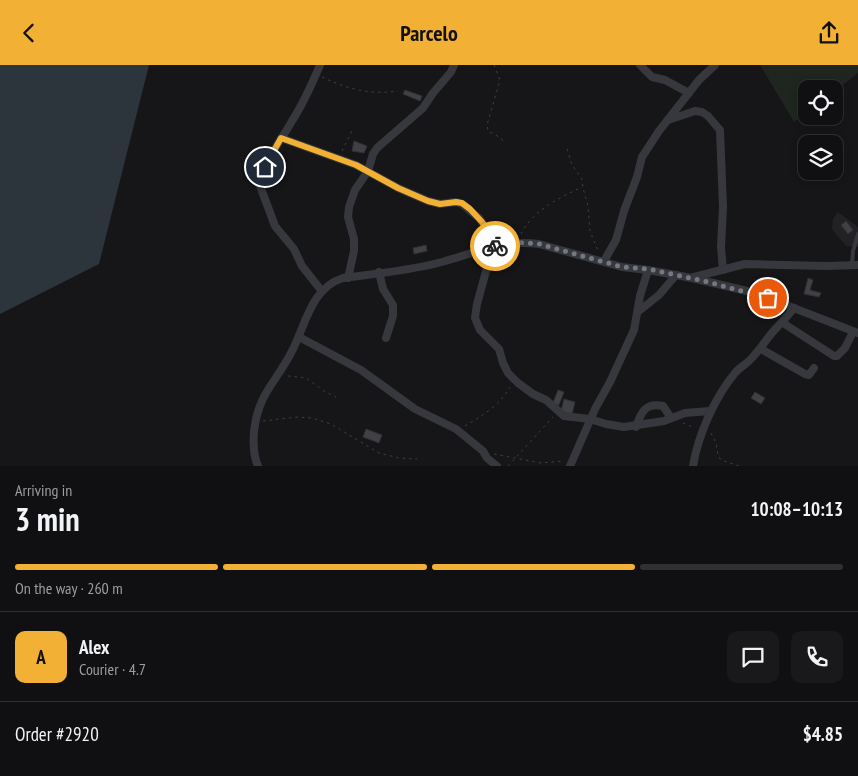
<!DOCTYPE html>
<meta charset="utf-8">
<style>
:root{--surface:#101012;--page:#19191b;--text:#f1f3f6;--muted:#9c9d9f;--line:#303032;--accent:#f2b134}
body{margin:0;font-family:"PT Sans Narrow",sans-serif;background:var(--page);color:var(--text);height:100vh;display:flex;flex-direction:column;font-size:19px;white-space:nowrap}
*{box-sizing:border-box;margin:0}
p{font-size:16px;color:var(--muted)}
.icon{flex:none;width:28px;height:28px;fill:none;stroke:currentColor;stroke-width:2;stroke-linecap:round;stroke-linejoin:round}
.map{position:relative;height:401px;overflow:hidden}
.drawer{display:flex;flex-direction:column;background:var(--surface);flex:1}
.drawer>*{flex:none}
.controls{position:absolute;left:798px;top:15px;display:grid;gap:10px}
.controls a{display:grid;place-items:center;width:45px;height:45px;border-radius:10px;background:var(--surface);box-shadow:0 2px 8px #0003,0 0 0 1px var(--line);font-size:25px}
.pin{position:absolute;display:grid;place-items:center;width:42px;height:42px;color:#fff;margin:-21px;border:2px solid #fff;border-radius:50%;box-shadow:0 1px 5px #0007}
.courier{position:absolute;display:grid;place-items:center;width:50px;height:50px;margin:-25px;border:4px solid #f2b134;border-radius:50%;background:#fff;color:#222;box-shadow:0 1px 6px #0007}
.summary em{font-style:normal;font-weight:600}
.summary div{display:flex;flex-direction:column-reverse}
.summary{display:flex;align-items:center;justify-content:space-between;height:85px;padding:0 15px}
h1{font-size:32px;font-weight:600;line-height:38px}
.bar{display:grid;grid-template-columns:repeat(4,1fr);gap:8px 5px;align-content:center;height:60px;padding:0 15px}
.bar i{height:6px;border-radius:4px;background:var(--line)}
.bar .active{background:var(--accent)}
.bar p{grid-column:span 4}
.line{display:flex;align-items:center;gap:12px;padding:0 15px;border-top:1px solid var(--line)}
.line div{flex:1}
.round{display:grid;place-items:center;flex:none;width:52px;height:52px;border-radius:10px;background:var(--page)}
header{display:flex;justify-content:space-between;align-items:center;height:65px;padding:0 15px;background:var(--accent);color:#111;font-size:22px;font-weight:600}
.map>svg:first-child{display:block}
</style>
<header><svg class="icon" aria-label="back" viewBox="0 0 24 24"><path d="M15 5l-7 7 7 7"/></svg>Parcelo<svg class="icon" aria-label="share" viewBox="0 0 24 24"><path d="M12 15V3M7 8l5-5 5 5M5 13v7h14v-7"/></svg></header>
<div class="map">
<svg width="858" height="401" viewBox="0 0 858 401">
<rect width="100%" height="100%" fill="#161618"/>
<!-- built -->
<path fill="#222225" d="M838,147l20,15v20l-12,-1 -14,-17 1,-10z"/>
<!-- green -->
<path fill="#1e261f" d="M760,0h98v8l-24,19v-3h-28v24l-12,9z"/>
<!-- water -->
<path fill="#2c353c" d="M0,0h149l-50,199 -99,50z"/>
<!-- building -->
<g fill="#404145" stroke="#303034">
<path d="M405,25l17,6 -2,5 -17,-7z"/>
<path d="M354,76l13,5 -3,7 -12,-2z"/>
<path d="M846,156l7,9 -5,4 -7,-9z"/>
<path d="M426,180l1,6 -13,3 -1,-6z"/>
<path d="M808,213l5,2 -3,10 11,3 -2,4 -15,-3z"/>
<path d="M558,325l6,2 -5,13 -6,-2z"/>
<path d="M755,327l10,6 -4,6 -10,-6z"/>
<path d="M564,334l11,3 -3,12 -11,-3z"/>
<path d="M366,364l16,6 -3,8 -16,-6z"/>
</g>
<g fill="none" stroke-linecap="round" stroke-linejoin="round">
<!-- path -->
<g stroke="#3d3f44" stroke-width="1" stroke-dasharray="2.5 4" stroke-linecap="butt">
<path d="M494,0l6,15 -13,45 1,6 13,7 3,5"/>
<path d="M322,12c25,12 48,18 76,14"/>
<path d="M567,84l5,16 10,14 1,9 5,18 2,25 8,20"/>
<path d="M342,86l11,-22"/>
<path d="M521,169c12,-24 38,-36 61,-47"/>
<path d="M288,311l18,2 18,13 12,6"/>
<path d="M263,356l35,-4 14,1 19,6 48,29 20,5 18,1"/>
<path d="M683,358l12,5"/>
<path d="M465,361c17,-10 35,-21 45,-39"/>
<path d="M711,368l5,10 2,12 3,5 18,6"/>
<path d="M494,389l47,9 23,-2"/>
<path d="M508,401l45,-49"/>
</g>
<!-- lane -->
<path stroke="#37383d" stroke-width="4" d="M852,200l1,-14 5,-17"/>
<!-- street -->
<g stroke="#37383d" stroke-width="8">
<path d="M320,0c-8,19 -17,39 -28,56 -9,17 -31,44 -33,62l16,43 19,23 8,17 19,24"/>
<path d="M640,0l12,12 13,3 24,13"/>
<path d="M668,55l27,-9 7,1 6,4 12,14 3,77 -2,40 2,23"/>
<path d="M281,73l75,27 42,23 30,13 12,3 16,-2 6,2 17,14 14,20 1,4 -17,62 -2,14 5,12 19,19 4,14 5,10 10,10 15,11 13,6 18,16 26,3 16,5 18,3 40,-6 21,-8 25,-2"/>
<path d="M604,196l12,-21 8,-29 13,-34 5,-20 17,-26 40,-51 16,-15"/>
<path d="M379,207l4,17 10,16v11l-7,22"/>
<path d="M694,212l51,-13 81,2 32,-1"/>
<path d="M348,213l6,-27v-12l-6,-22 1,-10 6,-17 13,-19 5,-17 4,-6 46,-40 10,-15 18,-21 3,-7"/>
<path d="M639,246l20,-16 17,-20"/>
<path d="M783,258l51,33h3l8,-8 8,-16"/>
<path d="M299,272l62,33 54,39 41,20 27,22 4,7 10,8"/>
<path d="M761,284l44,25 4,1 5,-7"/>
<path d="M636,362c5,-15 10,-25 27,-21l8,12"/>
<path d="M258,401c-5,-11 -5,-22 -4,-34 4,-39 22,-49 38,-81 14,-27 19,-63 51,-73 31,-4 64,-7 95,-15 36,-9 62,-24 101,-19l83,23 26,3 44,8 55,13 21,7 90,35"/>
<path d="M570,401l25,-57 15,-27 24,-52 6,-34 8,-26"/>
<path d="M693,401c5,-31 22,-69 42,-93 4,-5 10,-8 15,-13 8,-8 14,-17 21,-26 8,-9 16,-17 23,-26"/>
</g>
</g>
<g fill="none" stroke-linecap="round" stroke-linejoin="round">
<!-- done -->
<path stroke="#757880" stroke-width="5" stroke-dasharray="0 9" d="M495,181l17,-4 27,2 83,23 26,2 56,12 64,17"/>
<!-- route -->
<path stroke="#f2b134" stroke-width="6" d="M265,102l16,-29 75,27 42,23 30,13 12,3 16,-2 6,1 8,6 12,13 11,16 2,8"/>
</g>
</svg>
<div class="controls">
<a><svg class="icon" aria-label="locate" viewBox="0 0 24 24"><circle cx="12" cy="12" r="6"/><path d="M12 2v4M12 18v4M2 12h4M18 12h4"/></svg></a>
<a><svg class="icon" aria-label="layers" viewBox="0 0 24 24"><path d="M12 4l9 5-9 5-9-5zM3 14l9 5 9-5"/></svg></a>
</div>
<div class="pin" style="left:768px;top:233px;background:#ea580c"><svg class="icon" aria-label="bag" viewBox="0 0 24 24"><path d="M5 8h14l-1 12H6zM9 8a3 3 0 0 1 6 0"/></svg></div>
<div class="pin" style="left:265px;top:102px;background:#1f2937"><svg class="icon" aria-label="home" viewBox="0 0 24 24"><path d="M3 11l9-7 9 7M6 9v11h12V9"/></svg></div>
<div class="courier" style="left:495px;top:181px"><svg class="icon" aria-label="bike" viewBox="0 0 24 24"><circle cx="6" cy="16" r="4"/><circle cx="18" cy="16" r="4"/><path d="M6 16l4-8h5l3 8M10 8l3 8H6M13 5h3"/></svg></div>
</div>
<section class="drawer">
<div class="summary"><div><h1>3 min</h1><p>Arriving in</p></div><em>10:08–10:13</em></div>
<div class="bar"><i class="active"></i><i class="active"></i><i class="active"></i><i></i><p>On the way · 260 m</p></div>
<div class="line" style="height:90px"><b class="round" style="background:var(--accent);color:#111">A</b><div><b>Alex</b><p>Courier · 4.7</p></div><a class="round"><svg class="icon" aria-label="chat" viewBox="0 0 24 24"><path d="M4 5h16v11H9l-5 4z"/></svg></a><a class="round"><svg class="icon" aria-label="phone" viewBox="0 0 24 24"><path d="M5 4h4l2 5-3 2q2 4 5 5l2-3 5 2v4C11 20 4 13 5 4z"/></svg></a></div>
<div class="line" style="height:65px"><div>Order #2920</div><b>$4.85</b></div>
</section>
